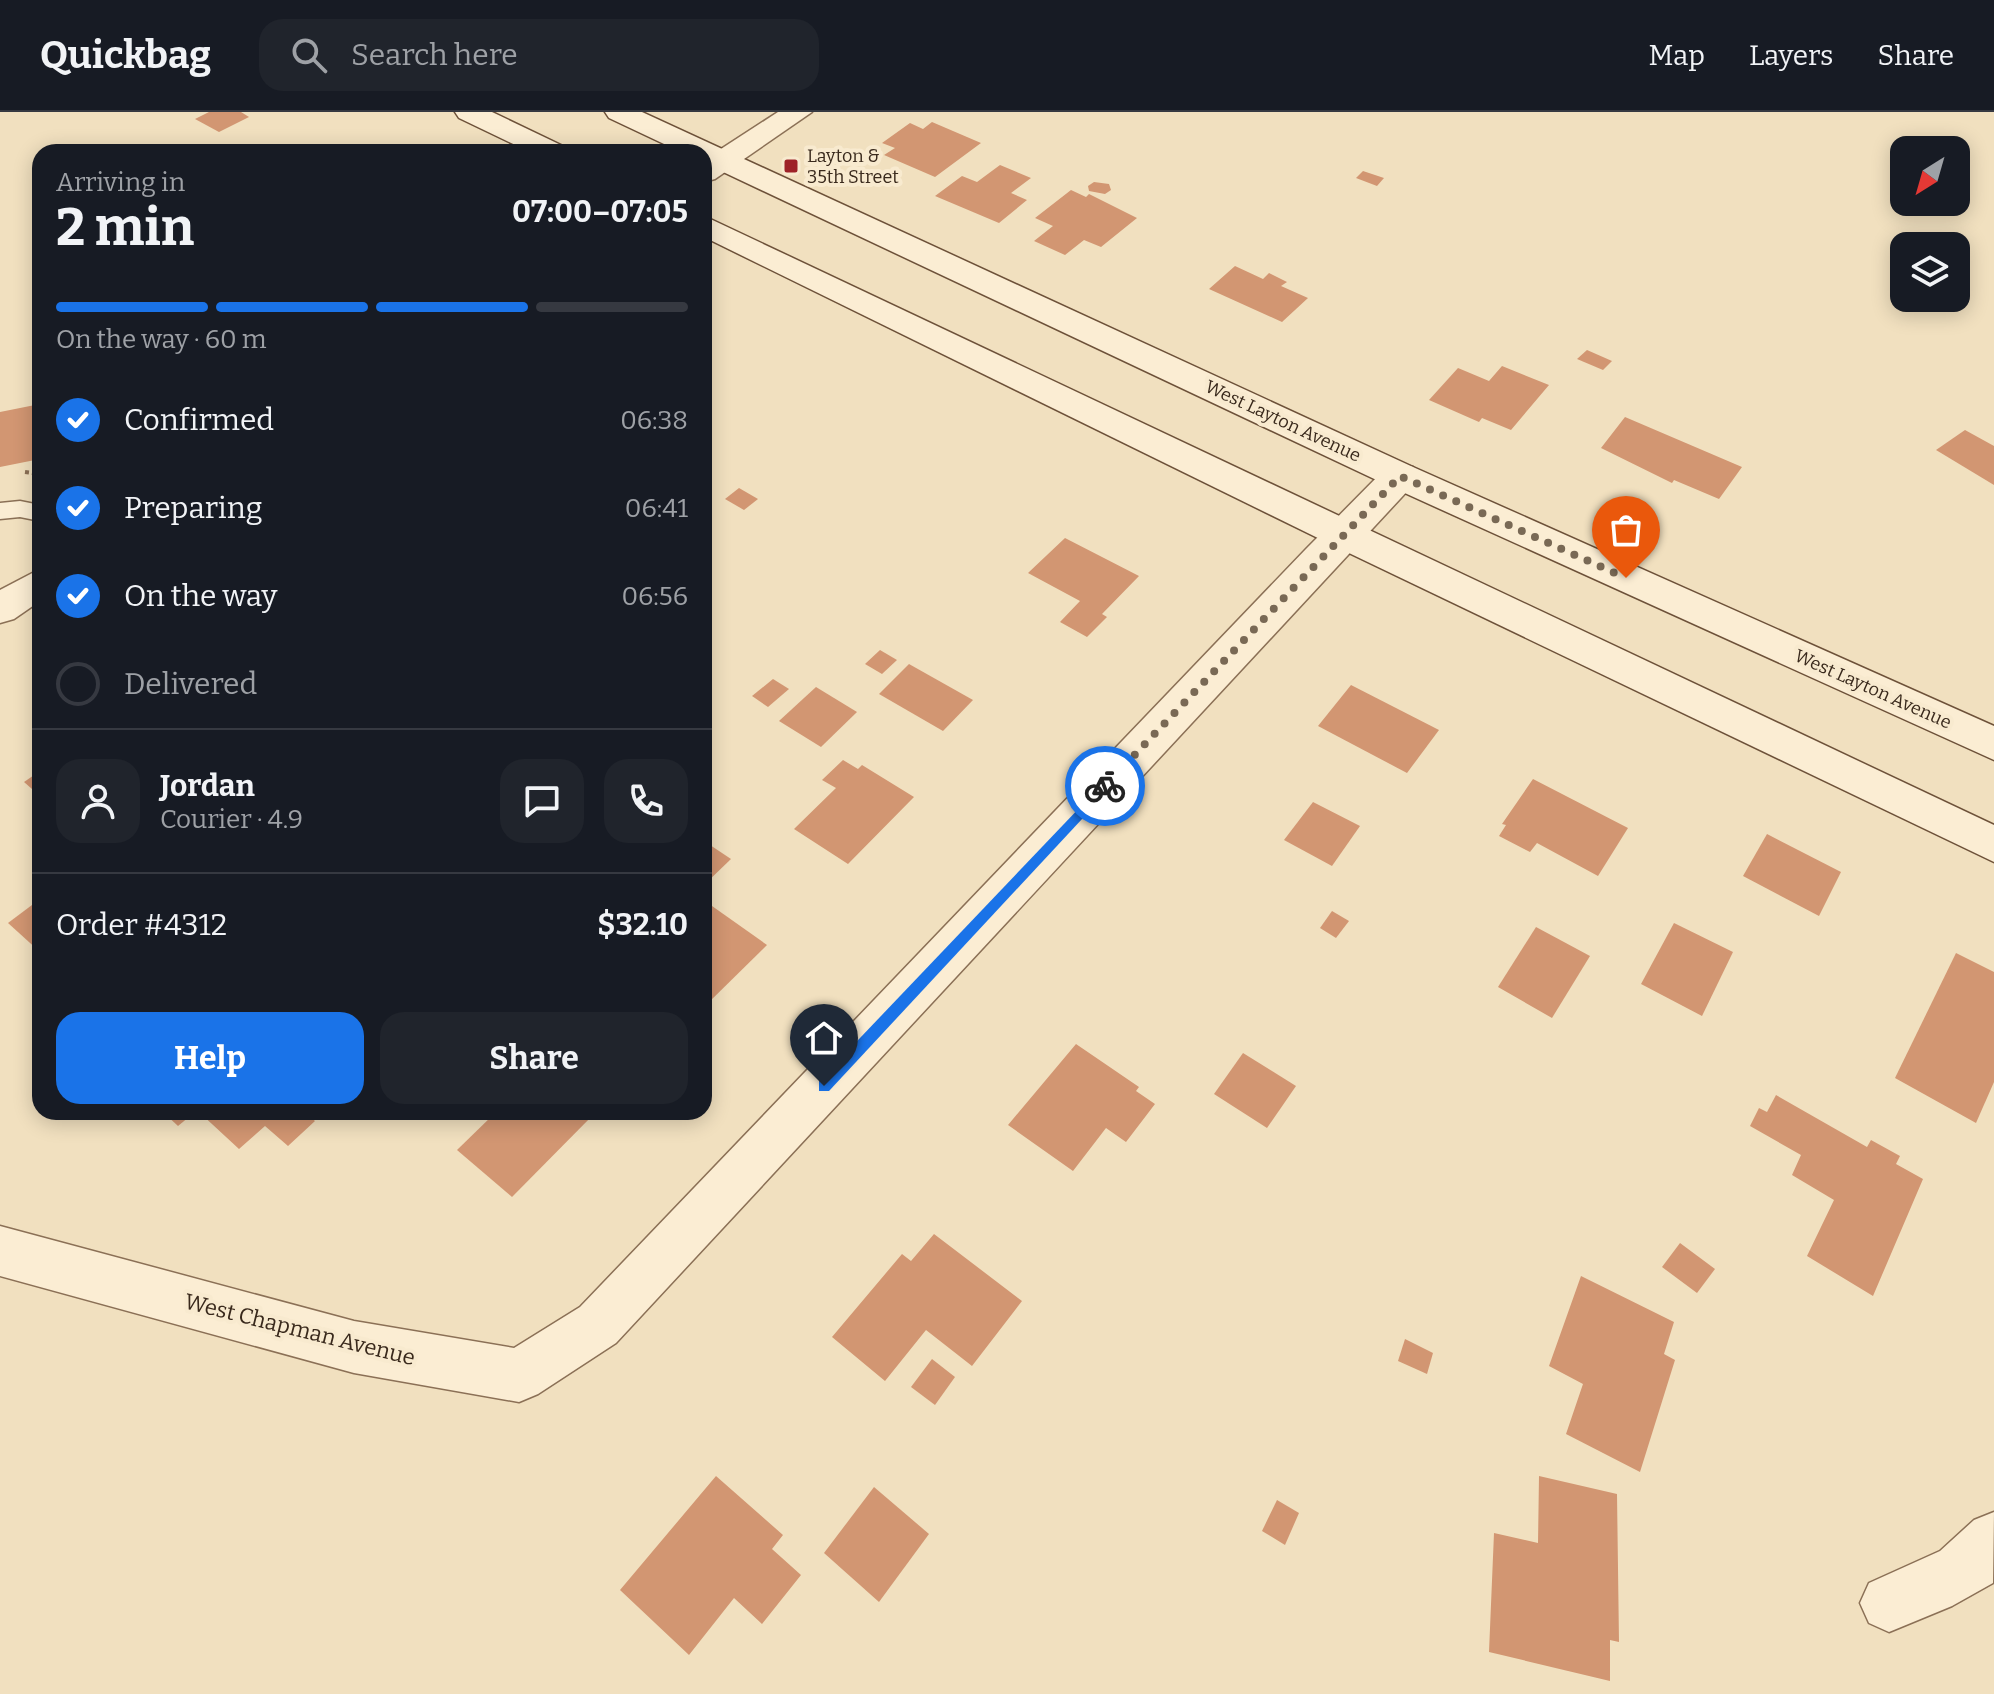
<!DOCTYPE html>
<meta charset="utf-8">
<style>
:root{--surface:#171b24;--page:#20242c;--text:#f1f3f6;--muted:#9ea1a6;--line:#363941;--accent:#1a73e8}
body{margin:0;font-family:Bitter,serif;background:var(--page);color:var(--text);height:100vh;display:flex;flex-direction:column;font-size:30px;white-space:nowrap}
*{box-sizing:border-box;margin:0}
p{font-size:26px;color:var(--muted)}
.icon{flex:none;width:44px;height:44px;fill:none;stroke:currentColor;stroke-width:2;stroke-linecap:round;stroke-linejoin:round}
.map{position:relative;flex:1;overflow:hidden}
.side{position:absolute;left:32px;top:32px;width:680px;height:976px;display:flex;flex-direction:column;background:var(--surface);border-radius:24px;box-shadow:0 4px 20px #0003}
.side>*{flex:none}
.needle{width:52px;rotate:217deg}
.buttons{position:absolute;left:1890px;top:24px;display:grid;gap:16px}
.buttons a{display:grid;place-items:center;width:80px;height:80px;border-radius:16px;background:var(--surface);box-shadow:0 4px 20px #0003;font-size:40px}
.pin{position:absolute;display:grid;place-items:center;width:68px;height:68px;color:#fff;margin:-82px -34px;border-radius:50% 50% 50% 0;rotate:-45deg;box-shadow:0 0 8px #0007}
.pin .icon{rotate:45deg}
.courier{position:absolute;display:grid;place-items:center;width:80px;height:80px;margin:-40px;border:6px solid #1a73e8;border-radius:50%;background:#fff;color:#222;box-shadow:0 2px 10px #0007}
.summary em{font-style:normal;font-weight:700}
.summary div{display:flex;flex-direction:column-reverse}
.summary{display:flex;align-items:center;justify-content:space-between;height:136px;padding:0 24px}
h1{font-size:52px;font-weight:700;line-height:60px}
.bar{display:grid;grid-template-columns:repeat(4,1fr);gap:12px 8px;align-content:center;height:96px;padding:0 24px}
.bar i{height:10px;border-radius:6px;background:var(--line)}
.bar .active{background:var(--accent)}
.bar p{grid-column:span 4}
.line{display:flex;align-items:center;gap:20px;padding:0 24px;border-top:2px solid var(--line)}
.line div{flex:1}
.round{display:grid;place-items:center;flex:none;width:84px;height:84px;border-radius:24px;background:var(--page)}
ol{padding:0 24px;list-style:none}
li{display:flex;align-items:center;gap:24px;height:88px}
li p{margin-inline-start:auto}
li .icon{padding:8px;border-radius:50%;background:var(--accent);color:#fff;stroke-width:4}
li:last-child{color:var(--muted)}
li i{width:44px;height:44px;border:4px solid var(--line);border-radius:50%}
.action{display:flex;gap:16px;margin-top:auto;padding:16px 24px}
.action a{flex:1;height:92px;border-radius:24px;background:var(--accent);color:#fff;font-size:32px;font-weight:700;line-height:92px;text-align:center}
.action a+a{background:var(--page);color:var(--text)}
header{display:flex;align-items:center;gap:48px;box-sizing:border-box;height:112px;padding:0 40px;background:var(--surface);border-bottom:2px solid var(--line)}
header strong{font-size:38px}
nav{display:flex;gap:44px;margin-inline-start:auto;font-size:28px}
.search{width:560px;height:72px;background:var(--page);display:flex;align-items:center;gap:20px;box-sizing:border-box;padding:0 28px;border-radius:24px;color:var(--muted);font-size:30px}
.map>svg:first-child{display:block}
</style>
<header>
<strong>Quickbag</strong>
<div class="search"><svg class="icon" aria-label="search" viewBox="0 0 24 24"><circle cx="10" cy="10" r="6"/><path d="M15 15l6 6"/></svg>Search here</div>
<nav><a>Map</a><a>Layers</a><a>Share</a></nav>
</header>
<div class="map">
<svg width="1994" height="1582" viewBox="0 0 1994 1582">
<rect width="100%" height="100%" fill="#f1e0bf"/>
<!-- building -->
<g fill="#d29672">
<path d="M209,0h32l8,5 -30,15 -24,-13z"/>
<path d="M932,10l49,21 -46,34 -51,-22 11,-7 -13,-5 28,-20 13,6z"/>
<path d="M1000,53l31,13 -20,15 16,7 -28,23 -64,-27 27,-20 15,6z"/>
<path d="M1363,59l21,7 -7,8 -21,-8z"/>
<path d="M1094,70l15,2 2,6 -6,4 -16,-3 -1,-5z"/>
<path d="M1071,78l15,7 3,-3 48,24 -36,29 -17,-7 -19,15 -31,-14 19,-15 -18,-8z"/>
<path d="M1235,154l28,13 6,-6 18,9 -6,4 27,12 -26,24 -73,-33z"/>
<path d="M1587,238l25,11 -9,9 -26,-11z"/>
<path d="M1502,254l47,19 -38,45 -29,-12 -3,4 -50,-22 29,-32 31,13z"/>
<path d="M40,292v55l-40,8v-55z"/>
<path d="M1625,305l117,50 -23,32 -45,-19 -2,3 -71,-35z"/>
<path d="M1965,318l29,16v39l-58,-35z"/>
<path d="M739,376l19,11 -14,11 -19,-11z"/>
<path d="M1065,426l74,38 -37,38 5,3 -20,20 -27,-15 20,-21 -52,-28z"/>
<path d="M880,538l17,10 -15,14 -17,-10z"/>
<path d="M909,552l64,36 -30,31 -64,-37z"/>
<path d="M773,567l16,10 -21,18 -16,-11z"/>
<path d="M1351,573l88,45 -32,43 -89,-47z"/>
<path d="M816,575l41,25 -36,35 -42,-26z"/>
<path d="M843,648l15,9 4,-4 52,32 -66,67 -54,-35 42,-41 -14,-8z"/>
<path d="M40,659v25l-16,-14z"/>
<path d="M1533,667l95,49 -30,48 -61,-33 -7,9 -31,-16 7,-11 -4,-1z"/>
<path d="M1313,690l47,24 -28,40 -48,-26z"/>
<path d="M1767,722l74,38 -22,44 -76,-40z"/>
<path d="M704,729l27,18 -27,26z"/>
<path d="M40,787v53l-32,-29z"/>
<path d="M712,794l55,39 -63,62v-93z"/>
<path d="M1332,799l17,10 -13,17 -16,-10z"/>
<path d="M1674,811l59,29 -31,64 -61,-32z"/>
<path d="M1536,815l54,29 -38,62 -54,-31z"/>
<path d="M1956,841l38,19v110l-18,41 -81,-45z"/>
<path d="M1076,932l63,43 -3,4 19,13 -29,38 -20,-14 -33,43 -65,-46z"/>
<path d="M1243,941l53,33 -29,42 -53,-34z"/>
<path d="M1776,983l91,52 4,-7 29,16 -4,8 27,15 -50,117 -66,-40 27,-56 -42,-25 9,-20 -51,-29 9,-18 8,4z"/>
<path d="M163,1000h32l-17,14z"/>
<path d="M199,1000h106l10,9 -27,25 -23,-20 -26,23z"/>
<path d="M496,1000h100l-84,85 -55,-47z"/>
<path d="M934,1122l88,67 -50,65 -46,-36 -41,51 -53,-44 70,-83 9,7z"/>
<path d="M1680,1131l35,26 -18,24 -35,-26z"/>
<path d="M1581,1164l93,46 -10,32 11,6 -35,112 -74,-38 17,-50 -34,-18z"/>
<path d="M1405,1227l28,14 -6,21 -29,-13z"/>
<path d="M932,1247l23,18 -20,28 -24,-18z"/>
<path d="M716,1364l67,59 -11,14 29,26 -39,49 -28,-26 -45,57 -69,-65z"/>
<path d="M1539,1364l78,18 2,148 -9,-2v41l-121,-29 5,-119 44,10z"/>
<path d="M874,1375l55,47 -50,68 -55,-49z"/>
<path d="M1277,1388l22,13 -14,32 -23,-14z"/>
</g>
<g fill="none" stroke-linecap="round" stroke-linejoin="round">
<defs>
<path id="service" d="M20,389l20,4v16l-20,-4 -20,2v-16z"/>
<g id="minor">
<path d="M1400,352l13,3 5,9 -5,9 -797,858 -78,51 -19,8 -165,-29 -354,-97v-50l354,95 160,27 66,-41 726,-758 81,-82z"/>
<path d="M1994,1400l-1,71 -41,23 -63,26 -20,-9 -9,-20 9,-20 71,-32 34,-31z"/>
</g>
<g id="tertiary">
<path d="M778,0h34l-97,67 -11,3v-22z"/>
<path d="M40,457v32l-26,18 -14,4v-33z"/>
</g>
<g id="secondary">
<path d="M455,0h37l71,34 5,6h-38l-71,-34z"/>
<path d="M605,0h37l771,355 581,259v34l-607,-275 -683,-322v-11h-23l-72,-34z"/>
<path d="M704,104l1290,609v37l-666,-319 -624,-306z"/>
</g>
</defs>
<!-- service casing -->
<use href="#service" stroke="#8b7056" stroke-width="3"/>
<!-- minor casing -->
<use href="#minor" stroke="#8b7056" stroke-width="3"/>
<!-- tertiary casing -->
<use href="#tertiary" stroke="#8b7056" stroke-width="3"/>
<!-- secondary casing -->
<use href="#secondary" stroke="#6d5139" stroke-width="3"/>
<!-- path -->
<path stroke="#8b7056" stroke-width="4" stroke-dasharray="4 3" stroke-linecap="butt" d="M25,360l15,2"/>
<!-- service -->
<use href="#service" fill="#fbedd3" fill-rule="evenodd"/>
<!-- minor -->
<use href="#minor" fill="#fbedd3" fill-rule="evenodd"/>
<!-- tertiary -->
<use href="#tertiary" fill="#fbedd3" fill-rule="evenodd"/>
<!-- secondary -->
<use href="#secondary" fill="#fbedd3" fill-rule="evenodd"/>
</g>
<!-- route -->
<path fill="#1a73e8" d="M1105,669l6,5 -2,4 -280,301h-10v-10z"/>
<g fill="none" stroke-linecap="round" stroke-linejoin="round">
<!-- done -->
<path stroke="#796955" stroke-width="8" stroke-dasharray="0 14.4" d="M1105,674l295,-310 226,102"/>
</g>
<!-- markers -->
<rect fill="#9e2228" stroke="#f8eacf" stroke-width="3" x="783" y="46" width="16" height="16" rx="4"/>
<g text-anchor="middle" stroke-width="8" stroke-linejoin="round" paint-order="stroke">
<!-- far-poi labels -->
<g font-size="18" fill="#39291c" stroke="#f8eacf" text-anchor="start">
<text x="807" y="50">Layton &amp;<tspan x="807" dy="21">35th Street</tspan></text>
</g>
<!-- far-street labels -->
<g font-size="18" fill="#39291c" stroke="#f8eacf">
<text transform="translate(1283 309) rotate(25)" y="6">West Layton Avenue</text>
<text transform="translate(1873 577) rotate(24)" y="6">West Layton Avenue</text>
</g>
<!-- street labels -->
<g font-size="22" fill="#39291c" stroke="#f8eacf">
<text transform="translate(300 1217) rotate(14)" y="8">West Chapman Avenue</text>
</g>
</g>
</svg>
<div class="buttons">
<a><svg class="needle" viewBox="-14 -14 28 28"><path d="M0-13l5 13h-10z" fill="#e53935"/><path d="M0 13l5-13h-10z" fill="#9ea1a6"/></svg></a>
<a><svg class="icon" aria-label="layers" viewBox="0 0 24 24"><path d="M12 4l9 5-9 5-9-5zM3 14l9 5 9-5"/></svg></a>
</div>
<div class="pin" style="left:1626px;top:466px;background:#ea580c"><svg class="icon" aria-label="bag" viewBox="0 0 24 24"><path d="M5 8h14l-1 12H6zM9 8a3 3 0 0 1 6 0"/></svg></div>
<div class="pin" style="left:824px;top:974px;background:#1f2937"><svg class="icon" aria-label="home" viewBox="0 0 24 24"><path d="M3 11l9-7 9 7M6 9v11h12V9"/></svg></div>
<div class="courier" style="left:1105px;top:674px"><svg class="icon" aria-label="bike" viewBox="0 0 24 24"><circle cx="6" cy="16" r="4"/><circle cx="18" cy="16" r="4"/><path d="M6 16l4-8h5l3 8M10 8l3 8H6M13 5h3"/></svg></div>
<section class="side">
<div class="summary"><div><h1>2 min</h1><p>Arriving in</p></div><em>07:00–07:05</em></div>
<div class="bar"><i class="active"></i><i class="active"></i><i class="active"></i><i></i><p>On the way · 60 m</p></div>
<ol>
<li><svg class="icon" aria-label="check" viewBox="0 0 24 24"><path d="M5 12l5 5 9-10"/></svg>Confirmed<p>06:38</p></li>
<li><svg class="icon" aria-label="check" viewBox="0 0 24 24"><path d="M5 12l5 5 9-10"/></svg>Preparing<p>06:41</p></li>
<li><svg class="icon" aria-label="check" viewBox="0 0 24 24"><path d="M5 12l5 5 9-10"/></svg>On the way<p>06:56</p></li>
<li><i></i>Delivered</li>
</ol>
<div class="line" style="height:144px"><a class="round"><svg class="icon" aria-label="person" viewBox="0 0 24 24"><circle cx="12" cy="8" r="4"/><path d="M4 21q1-7 8-7t8 7"/></svg></a><div><b>Jordan</b><p>Courier · 4.9</p></div><a class="round"><svg class="icon" aria-label="chat" viewBox="0 0 24 24"><path d="M4 5h16v11H9l-5 4z"/></svg></a><a class="round"><svg class="icon" aria-label="phone" viewBox="0 0 24 24"><path d="M5 4h4l2 5-3 2q2 4 5 5l2-3 5 2v4C11 20 4 13 5 4z"/></svg></a></div>
<div class="line" style="height:104px"><div>Order #4312</div><b>$32.10</b></div>
<div class="action"><a>Help</a><a>Share</a></div>
</section>
</div>
